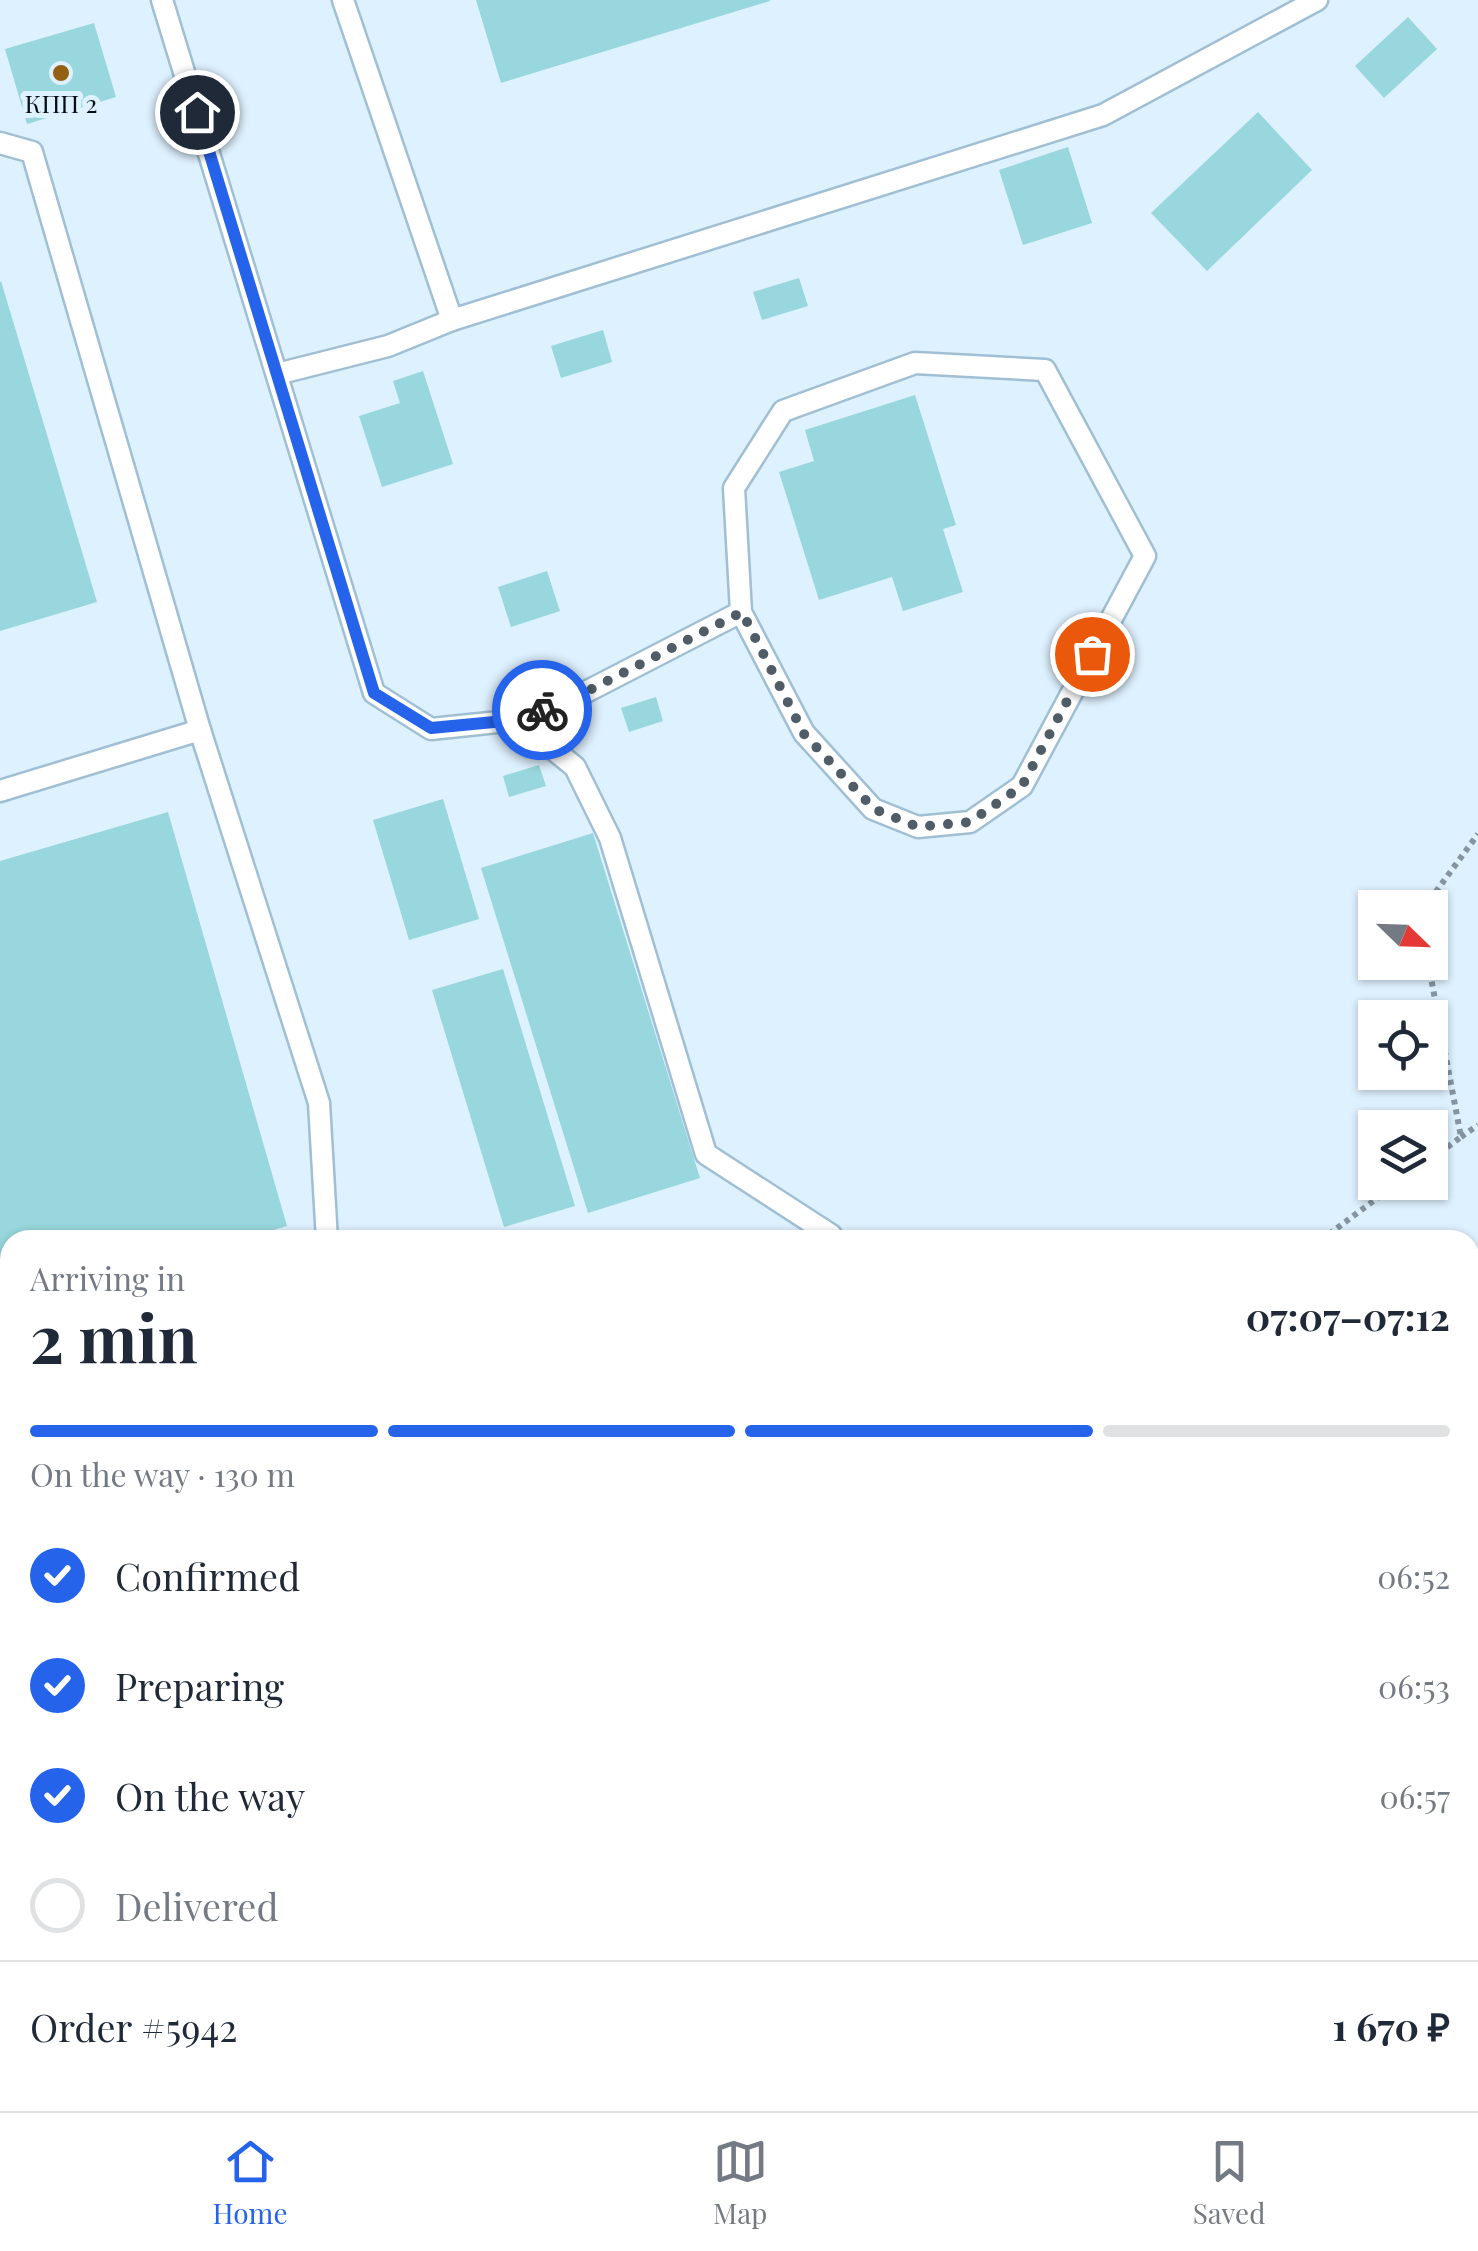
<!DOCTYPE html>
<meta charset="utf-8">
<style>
:root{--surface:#fff;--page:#f2f2f3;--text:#1f2937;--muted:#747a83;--line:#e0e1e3;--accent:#2563eb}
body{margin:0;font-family:"Playfair Display",serif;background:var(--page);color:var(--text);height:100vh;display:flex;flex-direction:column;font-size:38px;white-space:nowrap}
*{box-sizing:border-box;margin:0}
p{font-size:32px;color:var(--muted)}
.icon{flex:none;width:55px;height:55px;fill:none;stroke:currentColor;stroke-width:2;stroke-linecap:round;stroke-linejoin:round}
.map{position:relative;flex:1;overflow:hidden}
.details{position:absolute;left:0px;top:1230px;width:1480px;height:882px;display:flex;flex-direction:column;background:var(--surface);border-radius:30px 30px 0 0;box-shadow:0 2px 8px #0004}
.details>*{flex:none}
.needle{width:65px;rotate:113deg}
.buttons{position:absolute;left:1358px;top:890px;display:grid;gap:20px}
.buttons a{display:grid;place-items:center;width:90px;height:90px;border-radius:0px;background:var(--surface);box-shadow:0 2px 8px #0004;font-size:50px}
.pin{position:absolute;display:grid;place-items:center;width:85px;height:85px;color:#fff;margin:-42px;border:5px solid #fff;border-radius:50%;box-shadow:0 2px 10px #0007}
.courier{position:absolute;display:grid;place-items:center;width:100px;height:100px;margin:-50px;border:8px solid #2563eb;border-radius:50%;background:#fff;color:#222;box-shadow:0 2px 12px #0007}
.summary em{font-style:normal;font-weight:700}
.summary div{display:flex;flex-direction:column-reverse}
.summary{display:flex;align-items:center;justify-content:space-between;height:170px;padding:0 30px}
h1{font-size:65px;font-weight:700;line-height:75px}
.bar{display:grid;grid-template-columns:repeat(4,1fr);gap:15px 10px;align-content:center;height:120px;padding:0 30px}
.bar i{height:12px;border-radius:8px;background:var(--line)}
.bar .active{background:var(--accent)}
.bar p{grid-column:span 4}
.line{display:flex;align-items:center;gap:25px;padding:0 30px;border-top:2px solid var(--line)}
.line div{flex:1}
ol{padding:0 30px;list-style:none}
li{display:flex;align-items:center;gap:30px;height:110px}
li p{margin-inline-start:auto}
li .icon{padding:10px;border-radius:50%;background:var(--accent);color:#fff;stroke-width:4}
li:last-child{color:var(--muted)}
li i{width:55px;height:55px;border:5px solid var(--line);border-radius:50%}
.menu{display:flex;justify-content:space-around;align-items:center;height:140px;border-top:2px solid var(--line);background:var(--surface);font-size:28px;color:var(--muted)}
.menu a{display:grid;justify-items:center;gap:5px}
.menu .active{color:var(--accent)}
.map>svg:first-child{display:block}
</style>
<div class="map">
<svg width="1478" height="2111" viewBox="0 0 1478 2111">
<defs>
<pattern id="forest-crowns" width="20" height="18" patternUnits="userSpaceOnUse" patternTransform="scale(2.5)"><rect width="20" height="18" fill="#bfacd8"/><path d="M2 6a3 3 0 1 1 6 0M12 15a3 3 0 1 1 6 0" fill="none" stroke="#a293b8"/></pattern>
</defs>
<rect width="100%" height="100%" fill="#def1fe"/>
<!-- forest -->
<path fill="url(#forest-crowns)" d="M1478,2048v63h-146l20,-8 118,-1v-51z"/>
<!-- building -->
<g fill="#98d7dd">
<path d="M476,0h294v1l-269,82z"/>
<path d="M1408,17l29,32 -53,49 -29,-32z"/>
<path d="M94,23l22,74 -89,27 -22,-75z"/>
<path d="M1258,112l54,58 -105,101 -56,-58z"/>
<path d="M1068,147l24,76 -69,22 -24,-75z"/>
<path d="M799,278l9,28 -46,14 -9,-28z"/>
<path d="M1,281l96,321 -97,29v-349z"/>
<path d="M603,330l9,32 -51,16 -10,-32z"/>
<path d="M423,371l30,93 -71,23 -23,-71 41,-13 -7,-22z"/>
<path d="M915,395l41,130 -13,4 20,63 -60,19 -11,-34 -73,23 -40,-128 35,-11 -9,-31z"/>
<path d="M547,571l13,40 -49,16 -13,-40z"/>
<path d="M656,697l7,24 -34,11 -8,-24z"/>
<path d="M539,765l7,21 -37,11 -6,-21z"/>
<path d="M443,799l36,120 -70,21 -36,-120z"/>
<path d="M168,812l119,414 -47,14h-230v67l-10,2v-448z"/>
<path d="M593,833l107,345 -112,35 -107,-345z"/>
<path d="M503,969l72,237 -71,21 -72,-237z"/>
<path d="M1478,1371v76l-8,2v-75z"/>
<path d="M1478,1507v78l-8,2v-77z"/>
<path d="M1478,1636v76l-8,3v-77z"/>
<path d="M1478,1759v86l-8,3v-87z"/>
<path d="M10,1872v102l-10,3v-102z"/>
<path d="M1478,1889v64l-8,2v-64z"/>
</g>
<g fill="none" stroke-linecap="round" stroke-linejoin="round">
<defs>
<g id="lane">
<path d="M162,0l212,693 57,36 86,-9 63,-25 161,-83 63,121 69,76 45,18 52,-5 52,-36 123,-230 -100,-186 -130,-7 -132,48 -49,77 7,124"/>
<path d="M343,0l109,320"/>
<path d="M0,143l32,9 168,578 119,373 8,137"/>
<path d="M277,374l111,-28 64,-26 651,-205 214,-115"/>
<path d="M517,720l58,47 35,71 96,316 125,81 -3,5"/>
<path d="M0,791l200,-61"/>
<path d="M1470,1318l8,-7"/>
<path d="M1470,1346l8,-2"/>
<path d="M1470,1467l8,-3"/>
<path d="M0,1568l10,-3"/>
<path d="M1470,1607l8,-2"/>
<path d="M1470,1732l8,-3"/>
<path d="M1470,1866l8,-3"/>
<path d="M0,2059l10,-4"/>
<path d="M391,2111l23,-9"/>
</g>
</defs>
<!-- lane casing -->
<use href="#lane" stroke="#a0bfd4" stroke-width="25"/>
<!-- path -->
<g stroke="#85949f" stroke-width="6" stroke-dasharray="5 5" stroke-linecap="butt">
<path d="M1424,908l54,-74"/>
<path d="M1428,962l33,175 -31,23"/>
<path d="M1461,1137l17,-12"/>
<path d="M1321,1240l78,-58"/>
</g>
<!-- lane -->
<use href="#lane" stroke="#fff" stroke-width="20"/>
</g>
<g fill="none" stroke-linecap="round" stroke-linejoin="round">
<!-- done -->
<path stroke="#505d67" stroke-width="10" stroke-dasharray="0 18" d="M542,710l38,-15 162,-83 62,122 70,75 44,18 52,-5 52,-36 70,-132"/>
<!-- route -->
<path stroke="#2563eb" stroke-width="12" d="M197,112l177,581 57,35 85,-8 26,-10"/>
</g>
<!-- markers -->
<circle fill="#946114" stroke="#def1fe" stroke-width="4" cx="61" cy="73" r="10"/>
<g text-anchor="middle" stroke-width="10" stroke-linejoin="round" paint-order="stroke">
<!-- poi labels -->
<g font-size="25" fill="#040e15" stroke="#def1fe">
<text x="61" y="113">КПП 2</text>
</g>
</g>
</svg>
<div class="buttons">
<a><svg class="needle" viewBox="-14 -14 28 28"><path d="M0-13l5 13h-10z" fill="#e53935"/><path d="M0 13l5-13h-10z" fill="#747a83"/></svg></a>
<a><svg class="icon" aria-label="locate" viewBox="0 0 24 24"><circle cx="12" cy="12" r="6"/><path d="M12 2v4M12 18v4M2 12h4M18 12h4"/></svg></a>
<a><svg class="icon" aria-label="layers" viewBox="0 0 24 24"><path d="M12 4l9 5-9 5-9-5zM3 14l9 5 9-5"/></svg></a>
</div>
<div class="pin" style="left:1092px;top:654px;background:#ea580c"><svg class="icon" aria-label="bag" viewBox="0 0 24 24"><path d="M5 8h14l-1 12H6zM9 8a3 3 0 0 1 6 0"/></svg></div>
<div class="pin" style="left:197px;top:112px;background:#1f2937"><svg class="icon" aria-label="home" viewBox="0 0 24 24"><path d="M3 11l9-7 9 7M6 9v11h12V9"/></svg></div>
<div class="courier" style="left:542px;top:710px"><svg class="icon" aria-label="bike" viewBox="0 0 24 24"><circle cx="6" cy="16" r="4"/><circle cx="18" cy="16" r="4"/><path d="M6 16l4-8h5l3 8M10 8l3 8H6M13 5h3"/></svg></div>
<section class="details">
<div class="summary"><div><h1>2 min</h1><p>Arriving in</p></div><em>07:07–07:12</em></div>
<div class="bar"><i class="active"></i><i class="active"></i><i class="active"></i><i></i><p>On the way · 130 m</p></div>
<ol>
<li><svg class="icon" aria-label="check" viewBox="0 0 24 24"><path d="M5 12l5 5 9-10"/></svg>Confirmed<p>06:52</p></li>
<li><svg class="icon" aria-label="check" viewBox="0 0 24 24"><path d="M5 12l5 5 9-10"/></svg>Preparing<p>06:53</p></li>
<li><svg class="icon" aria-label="check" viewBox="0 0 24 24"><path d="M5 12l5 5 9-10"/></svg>On the way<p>06:57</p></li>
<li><i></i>Delivered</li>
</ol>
<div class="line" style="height:130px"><div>Order #5942</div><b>1 670 ₽</b></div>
</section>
</div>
<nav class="menu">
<a class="active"><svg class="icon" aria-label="home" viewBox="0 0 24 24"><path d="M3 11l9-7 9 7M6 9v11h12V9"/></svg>Home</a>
<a><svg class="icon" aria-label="map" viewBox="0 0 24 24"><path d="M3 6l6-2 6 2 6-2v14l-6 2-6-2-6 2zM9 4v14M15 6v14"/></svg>Map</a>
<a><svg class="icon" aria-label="saved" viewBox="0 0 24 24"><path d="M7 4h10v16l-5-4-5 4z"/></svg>Saved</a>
</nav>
